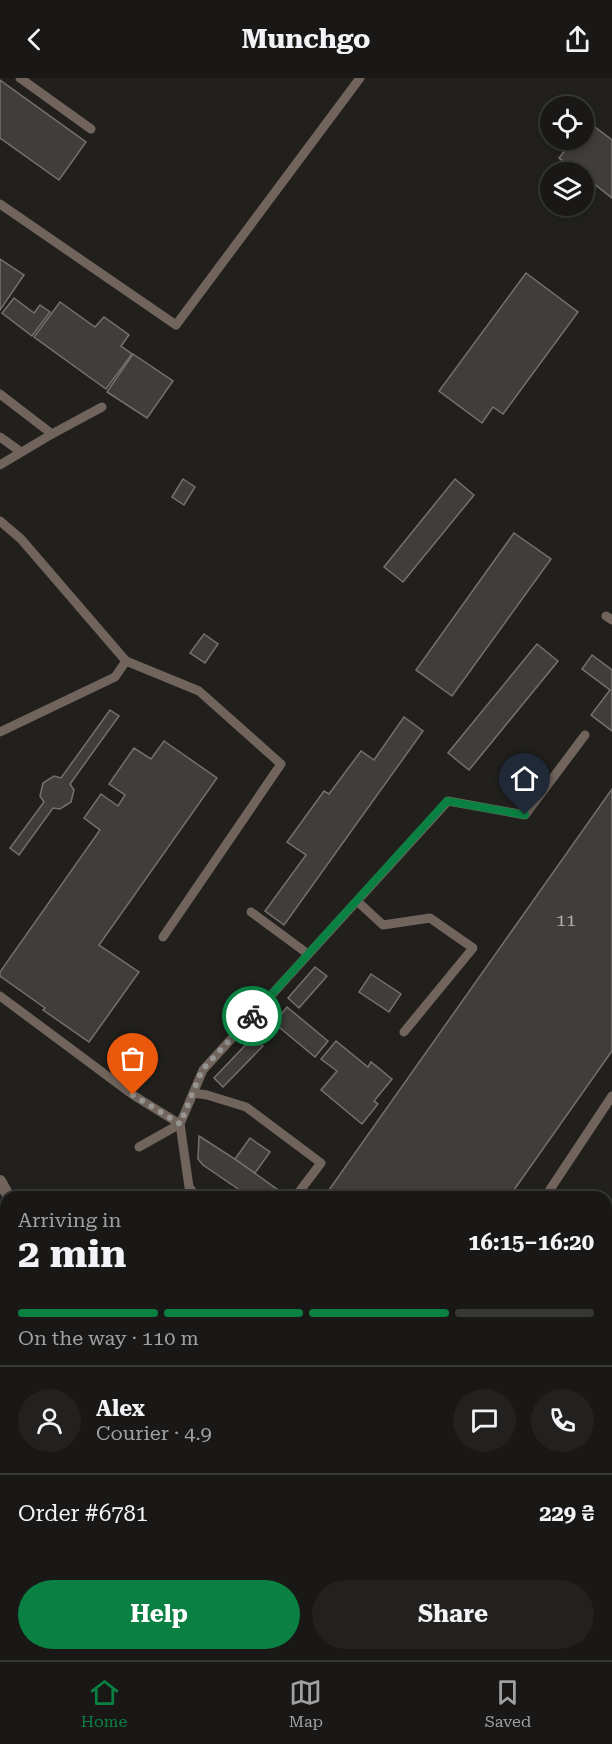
<!DOCTYPE html>
<meta charset="utf-8">
<style>
:root{--surface:#191816;--page:#22211f;--text:#f1f3f6;--muted:#9fa0a1;--line:#373735;--accent:#0b8043}
body{margin:0;font-family:"Roboto Serif",serif;background:var(--page);color:var(--text);height:100vh;display:flex;flex-direction:column;font-size:22px;white-space:nowrap}
*{box-sizing:border-box;margin:0}
p{font-size:20px;color:var(--muted)}
.icon{flex:none;width:33px;height:33px;fill:none;stroke:currentColor;stroke-width:2;stroke-linecap:round;stroke-linejoin:round}
.map{position:relative;flex:1;overflow:hidden}
.sheet{position:absolute;left:0px;top:1113px;width:612px;height:470px;display:flex;flex-direction:column;background:var(--surface);border-radius:18px 18px 0 0;box-shadow:0 3px 9px #0003,0 0 0 2px var(--line)}
.sheet>*{flex:none}
.buttons{position:absolute;left:540px;top:18px;display:grid;gap:12px}
.buttons a{display:grid;place-items:center;width:54px;height:54px;border-radius:50%;background:var(--surface);box-shadow:0 3px 9px #0003,0 0 0 2px var(--line);font-size:30px}
.pin{position:absolute;display:grid;place-items:center;width:51px;height:51px;color:#fff;margin:-62px -26px;border-radius:50% 50% 50% 0;rotate:-45deg;box-shadow:0 0 6px #0007}
.pin .icon{rotate:45deg}
.courier{position:absolute;display:grid;place-items:center;width:60px;height:60px;margin:-30px;border:4px solid #0b8043;border-radius:50%;background:#fff;color:#222;box-shadow:0 2px 8px #0007}
.summary em{font-style:normal;font-weight:700}
.summary div{display:flex;flex-direction:column-reverse}
.summary{display:flex;align-items:center;justify-content:space-between;height:102px;padding:0 18px}
h1{font-size:39px;font-weight:700;line-height:45px}
.bar{display:grid;grid-template-columns:repeat(4,1fr);gap:9px 6px;align-content:center;height:72px;padding:0 18px}
.bar i{height:8px;border-radius:4px;background:var(--line)}
.bar .selected{background:var(--accent)}
.bar p{grid-column:span 4}
.line{display:flex;align-items:center;gap:15px;padding:0 18px;border-top:2px solid var(--line)}
.line div{flex:1}
.round{display:grid;place-items:center;flex:none;width:63px;height:63px;border-radius:32px;background:var(--page)}
.primary-button{display:flex;gap:12px;margin-top:auto;padding:12px 18px}
.primary-button a{flex:1;height:69px;border-radius:36px;background:var(--accent);color:#fff;font-size:24px;font-weight:700;line-height:69px;text-align:center}
.primary-button a+a{background:var(--page);color:var(--text)}
header{display:flex;justify-content:space-between;align-items:center;height:78px;padding:0 18px;background:var(--surface);font-size:27px;font-weight:700}
.tab-bar{display:flex;justify-content:space-around;align-items:center;height:84px;border-top:2px solid var(--line);background:var(--surface);font-size:16px;color:var(--muted)}
.tab-bar a{display:grid;justify-items:center;gap:3px}
.tab-bar .selected{color:var(--accent)}
.map>svg:first-child{display:block}
</style>
<header><svg class="icon" aria-label="back" viewBox="0 0 24 24"><path d="M15 5l-7 7 7 7"/></svg>Munchgo<svg class="icon" aria-label="share" viewBox="0 0 24 24"><path d="M12 15V3M7 8l5-5 5 5M5 13v7h14v-7"/></svg></header>
<div class="map">
<svg width="612" height="1582" viewBox="0 0 612 1582">
<rect width="100%" height="100%" fill="#21201d"/>
<!-- green -->
<g fill="#314330">
<path d="M3,1169l3,2v59l-6,3v-63z"/>
<path d="M612,1324v87l-6,-3v-76z"/>
</g>
<!-- building -->
<g fill="#403d3a" stroke="#75726e" stroke-width="1.5">
<path d="M0,2l86,62 -27,38 -59,-42z"/>
<path d="M587,43l25,19v58l-28,-22v-4h-5l-20,-14 14,-18h11v-15z"/>
<path d="M0,181l24,16 -24,35z"/>
<path d="M526,195l52,39 -75,102 -10,-7 -11,16 -43,-32z"/>
<path d="M14,220l20,15 6,-8 10,7 -18,24 -30,-23z"/>
<path d="M60,224l35,25 9,-10 25,18 -8,11 11,8 -26,35 -72,-52z"/>
<path d="M133,276l40,27 -26,37 -40,-26z"/>
<path d="M183,401l12,8 -11,18 -12,-8z"/>
<path d="M455,401l19,16 -71,87 -19,-15z"/>
<path d="M514,455l37,26 -99,137 -36,-26z"/>
<path d="M204,556l14,10 -13,19 -15,-10z"/>
<path d="M537,566l21,17 -89,109 -21,-17z"/>
<path d="M592,577l20,15v61l-21,-16 19,-25 -28,-21z"/>
<path d="M110,632l9,6 -49,68 4,6 -3,12 -11,7 -7,-1 -34,47 -9,-7 34,-46 -4,-6 3,-13 11,-7 7,2z"/>
<path d="M404,639l19,14 -139,194 -19,-14 41,-56 -19,-13 37,-51 5,3 32,-43 13,9z"/>
<path d="M164,663l53,37 -118,167 40,27 -50,70 -46,-32 2,-2 -45,-32v-4l100,-142 -16,-12 17,-24 17,12 7,-11 -16,-11 25,-36 17,11z"/>
<path d="M612,711v262l-103,146h-185z"/>
<path d="M315,889l12,9 -28,32 -11,-10z"/>
<path d="M371,896l30,20 -12,18 -30,-20z"/>
<path d="M287,929l41,34 -13,16 -41,-34z"/>
<path d="M253,959l10,9 -40,41 -9,-9z"/>
<path d="M336,963l32,26 3,-5 21,17 -18,22 4,3 -16,20 -41,-34 16,-19 -16,-12z"/>
<path d="M199,1058l36,23 53,38h-38l-47,-32 -5,-6z"/>
<path d="M250,1060l20,14 -15,21 -20,-14z"/>
<path d="M0,1474l6,10v31l-6,3z"/>
<path d="M369,1576h46l-5,6h-33z"/>
</g>
<g fill="none" stroke-linecap="round" stroke-linejoin="round">
<!-- service -->
<g stroke="#70645c" stroke-width="9">
<path d="M20,0l71,51"/>
<path d="M0,126l176,121 184,-247"/>
<path d="M0,316l52,40 50,-27"/>
<path d="M0,359l21,15"/>
<path d="M0,387l52,-31"/>
<path d="M0,443l21,18 105,122 -11,16 -115,55"/>
<path d="M606,538l6,4"/>
<path d="M126,583l73,30 82,73 -118,173"/>
<path d="M357,823l26,24 47,-7 43,30 -69,84"/>
<path d="M251,834l57,42"/>
<path d="M0,918l133,99 47,29 -41,23"/>
<path d="M193,1015l14,2 39,12 75,56 -22,29"/>
<path d="M197,1119l-8,-10 -9,-63 23,-54 245,-269 77,14 60,-80"/>
<path d="M550,1119l-3,-3 65,-98"/>
<path d="M0,1150l6,-3"/>
<path d="M606,1178l6,6"/>
<path d="M0,1255l6,-3"/>
<path d="M606,1272l6,12"/>
<path d="M606,1313l6,-16"/>
<path d="M606,1417l6,5"/>
<path d="M47,1582l10,-6"/>
</g>
<!-- minor -->
<g stroke="#70645c" stroke-width="12">
<path d="M0,1103l9,16"/>
<path d="M606,1538l6,-7"/>
<path d="M260,1576l4,6"/>
<path d="M572,1582l4,-6"/>
</g>
</g>
<g fill="none" stroke-linecap="round" stroke-linejoin="round">
<!-- done -->
<path stroke="#959491" stroke-width="6" stroke-dasharray="0 10.8" d="M133,1017l47,29 22,-54 50,-54"/>
<!-- route -->
<path stroke="#0b8043" stroke-width="8" d="M252,938l195,-215 78,14"/>
</g>
<g text-anchor="middle" stroke-width="4.5" stroke-linejoin="round" paint-order="stroke">
<!-- number labels -->
<g font-size="18" fill="#aeaeaa">
<text x="566" y="848">11</text>
</g>
</g>
</svg>
<div class="buttons">
<a><svg class="icon" aria-label="locate" viewBox="0 0 24 24"><circle cx="12" cy="12" r="6"/><path d="M12 2v4M12 18v4M2 12h4M18 12h4"/></svg></a>
<a><svg class="icon" aria-label="layers" viewBox="0 0 24 24"><path d="M12 4l9 5-9 5-9-5zM3 14l9 5 9-5"/></svg></a>
</div>
<div class="pin" style="left:133px;top:1017px;background:#ea580c"><svg class="icon" aria-label="bag" viewBox="0 0 24 24"><path d="M5 8h14l-1 12H6zM9 8a3 3 0 0 1 6 0"/></svg></div>
<div class="pin" style="left:525px;top:737px;background:#1f2937"><svg class="icon" aria-label="home" viewBox="0 0 24 24"><path d="M3 11l9-7 9 7M6 9v11h12V9"/></svg></div>
<div class="courier" style="left:252px;top:938px"><svg class="icon" aria-label="bike" viewBox="0 0 24 24"><circle cx="6" cy="16" r="4"/><circle cx="18" cy="16" r="4"/><path d="M6 16l4-8h5l3 8M10 8l3 8H6M13 5h3"/></svg></div>
<section class="sheet">
<div class="summary"><div><h1>2 min</h1><p>Arriving in</p></div><em>16:15–16:20</em></div>
<div class="bar"><i class="selected"></i><i class="selected"></i><i class="selected"></i><i></i><p>On the way · 110 m</p></div>
<div class="line" style="height:108px"><a class="round"><svg class="icon" aria-label="person" viewBox="0 0 24 24"><circle cx="12" cy="8" r="4"/><path d="M4 21q1-7 8-7t8 7"/></svg></a><div><b>Alex</b><p>Courier · 4.9</p></div><a class="round"><svg class="icon" aria-label="chat" viewBox="0 0 24 24"><path d="M4 5h16v11H9l-5 4z"/></svg></a><a class="round"><svg class="icon" aria-label="phone" viewBox="0 0 24 24"><path d="M5 4h4l2 5-3 2q2 4 5 5l2-3 5 2v4C11 20 4 13 5 4z"/></svg></a></div>
<div class="line" style="height:78px"><div>Order #6781</div><b>229 ₴</b></div>
<div class="primary-button"><a>Help</a><a>Share</a></div>
</section>
</div>
<nav class="tab-bar">
<a class="selected"><svg class="icon" aria-label="home" viewBox="0 0 24 24"><path d="M3 11l9-7 9 7M6 9v11h12V9"/></svg>Home</a>
<a><svg class="icon" aria-label="map" viewBox="0 0 24 24"><path d="M3 6l6-2 6 2 6-2v14l-6 2-6-2-6 2zM9 4v14M15 6v14"/></svg>Map</a>
<a><svg class="icon" aria-label="saved" viewBox="0 0 24 24"><path d="M7 4h10v16l-5-4-5 4z"/></svg>Saved</a>
</nav>
